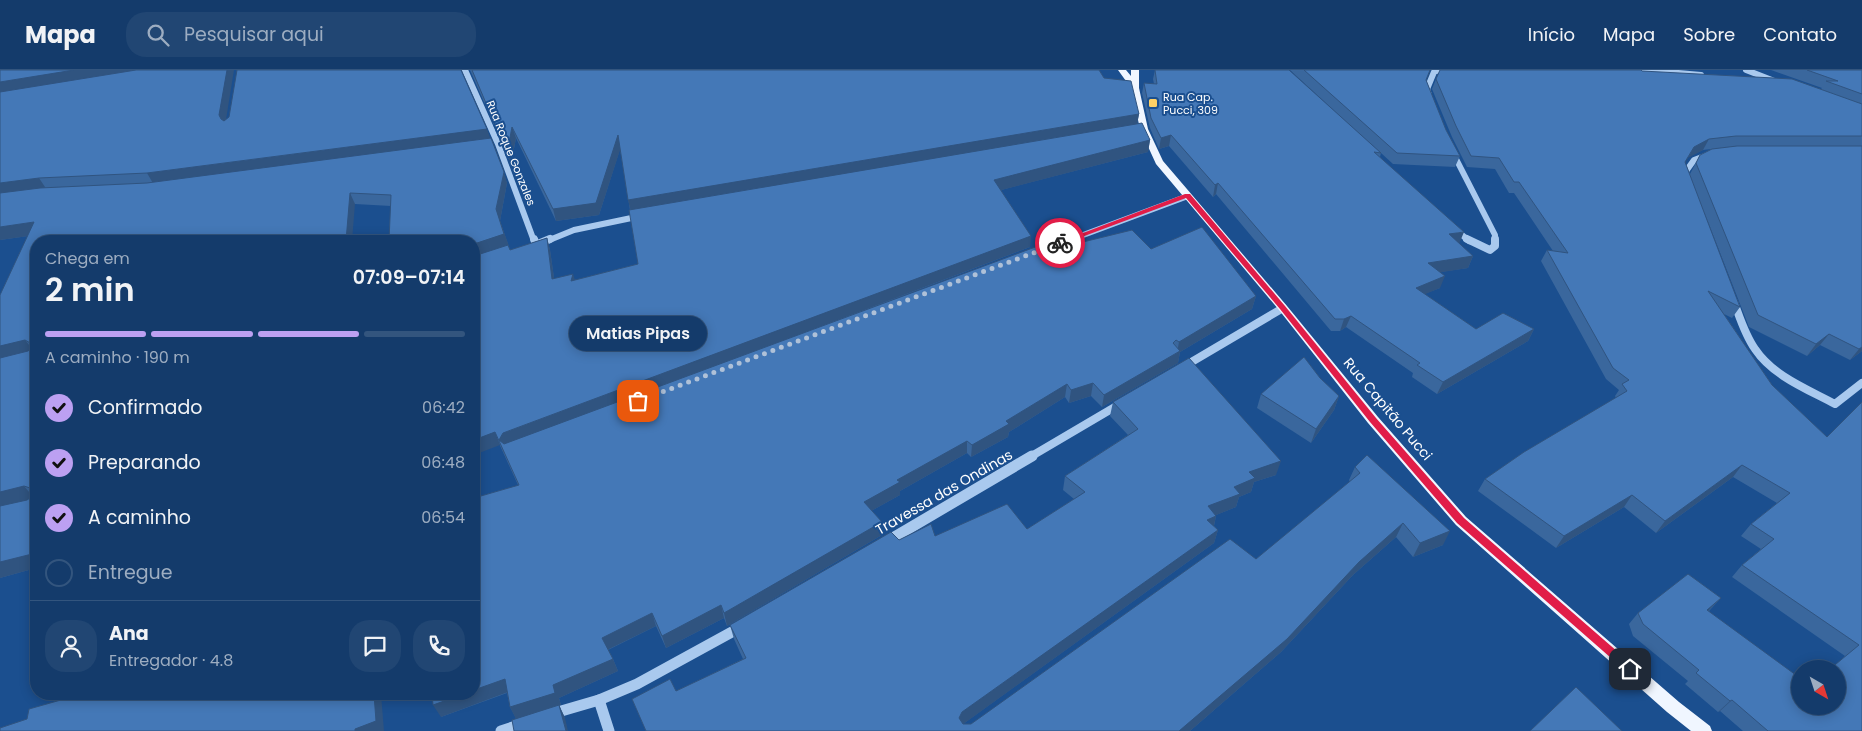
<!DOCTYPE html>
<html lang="pt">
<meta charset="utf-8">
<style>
:root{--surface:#143b6b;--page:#214673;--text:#f1f3f6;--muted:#9dadc1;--line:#33557e;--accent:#bca0f2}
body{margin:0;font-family:Poppins,sans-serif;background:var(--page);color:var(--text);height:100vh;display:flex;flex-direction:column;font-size:19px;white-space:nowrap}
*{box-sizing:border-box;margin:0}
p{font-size:16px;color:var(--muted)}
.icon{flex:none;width:28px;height:28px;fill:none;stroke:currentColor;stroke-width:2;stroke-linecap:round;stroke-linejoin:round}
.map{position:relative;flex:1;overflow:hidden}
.drawer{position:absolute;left:30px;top:165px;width:450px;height:465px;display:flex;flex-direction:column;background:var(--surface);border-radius:20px;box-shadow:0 2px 12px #0003,0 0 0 1px var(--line)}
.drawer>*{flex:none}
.needle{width:32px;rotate:141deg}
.controls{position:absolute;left:1791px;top:590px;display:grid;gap:10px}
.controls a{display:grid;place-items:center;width:55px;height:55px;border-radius:50%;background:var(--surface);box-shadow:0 2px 12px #0003,0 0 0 1px var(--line);font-size:25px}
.pin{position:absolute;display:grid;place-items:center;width:42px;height:42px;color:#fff;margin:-21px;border-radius:10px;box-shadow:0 2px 8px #0006}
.courier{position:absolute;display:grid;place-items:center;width:50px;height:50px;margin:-25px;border:4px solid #e11d48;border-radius:50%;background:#fff;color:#222;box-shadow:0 1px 6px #0007}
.bubble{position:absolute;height:35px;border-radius:18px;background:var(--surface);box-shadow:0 2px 12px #0003,0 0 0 1px var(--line);font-size:16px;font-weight:600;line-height:35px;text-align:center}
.headline em{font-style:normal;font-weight:600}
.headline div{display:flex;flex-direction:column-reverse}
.headline{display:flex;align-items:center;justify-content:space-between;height:85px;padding:0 15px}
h1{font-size:32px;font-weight:600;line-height:38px}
.bar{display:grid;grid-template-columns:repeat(4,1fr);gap:8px 5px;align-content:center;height:60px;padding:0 15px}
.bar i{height:6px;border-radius:4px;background:var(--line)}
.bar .selected{background:var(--accent)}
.bar p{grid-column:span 4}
.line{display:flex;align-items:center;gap:12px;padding:0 15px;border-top:1px solid var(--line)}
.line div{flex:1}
.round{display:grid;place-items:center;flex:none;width:52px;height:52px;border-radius:20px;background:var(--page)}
ol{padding:0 15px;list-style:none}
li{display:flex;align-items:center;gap:15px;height:55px}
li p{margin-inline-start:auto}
li .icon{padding:5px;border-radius:50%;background:var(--accent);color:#111;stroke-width:4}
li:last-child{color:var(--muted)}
li i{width:28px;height:28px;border:2px solid var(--line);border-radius:50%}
header{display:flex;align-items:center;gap:30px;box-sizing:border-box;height:70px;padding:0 25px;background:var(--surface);border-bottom:1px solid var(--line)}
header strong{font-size:24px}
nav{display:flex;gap:28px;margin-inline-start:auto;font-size:18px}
.search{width:350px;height:45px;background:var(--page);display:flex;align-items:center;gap:12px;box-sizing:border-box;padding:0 18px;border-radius:20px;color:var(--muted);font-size:19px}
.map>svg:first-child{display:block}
</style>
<header>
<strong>Mapa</strong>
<div class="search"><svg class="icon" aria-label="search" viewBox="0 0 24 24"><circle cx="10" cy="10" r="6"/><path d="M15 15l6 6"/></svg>Pesquisar aqui</div>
<nav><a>Início</a><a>Mapa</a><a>Sobre</a><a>Contato</a></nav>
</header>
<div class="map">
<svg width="1862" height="661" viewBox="0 0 1862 661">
<rect width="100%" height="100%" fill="#1b4f8f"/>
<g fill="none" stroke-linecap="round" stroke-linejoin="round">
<!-- minor-far2 -->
<g stroke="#a9c9ee" stroke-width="6">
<path d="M465,0l33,74 36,97"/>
<path d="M1644,0l57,5"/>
<path d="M1746,0l31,12"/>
<path d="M1429,25l-2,-6 7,-17 5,-2"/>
<path d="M1452,81l43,84v6"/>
<path d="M1686,108l-2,-4 10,-14 16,-6"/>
<path d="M1454,158l15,13"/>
<path d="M547,171l27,-11 67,-14"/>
<path d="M1067,171l121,-45"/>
</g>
<!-- minor-far1 -->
<g stroke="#a9c9ee" stroke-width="8">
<path d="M534,169l2,6"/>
<path d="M1467,169l23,11 5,-4v-7"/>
<path d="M538,174l12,-5"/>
<path d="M1031,184l39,-15"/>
<path d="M1734,232c6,16 11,33 21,47 18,27 52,40 80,55l27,-21"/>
<path d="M1183,297l100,-59"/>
<path d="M1030,387l90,-53"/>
</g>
<!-- minor -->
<g stroke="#a9c9ee" stroke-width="11">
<path d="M886,472l146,-86"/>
<path d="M599,630l10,31"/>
<path d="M551,644l48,-14 38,-16 104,-57"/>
<path d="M501,661l24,-8"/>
</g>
<!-- major -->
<path fill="#f0f6ff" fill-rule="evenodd" d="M1118,0h8l5,6v-6h8v18l9,41 15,32 124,145 91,111 88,100 213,185 31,24 2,5h-21l-24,-19 -211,-187 -88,-102 -89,-113 -123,-146 -16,-35 -9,-41z"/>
</g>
<!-- wall -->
<g fill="#3a679d" fill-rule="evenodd">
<path d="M0,0l226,49 264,19 17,45 -7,38 10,29 37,-12 3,12 4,28 21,2 63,-16 -8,-54 -10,-61 -21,66 -43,6 -40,-83 -5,26 -41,-94h629l5,8 35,36 -2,10 13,16 -2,12 -147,38 29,57 -154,59 166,-54 109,-3 105,47 -4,13 -72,43 -2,11 -76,44 -11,-11 -22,7 -4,-6 -56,35 -1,5 -37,20 -4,-4 -67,38v4l-29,16 11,11v13l-155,91 -3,-8 -58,30 -10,-22 -48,24 5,9 5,12 -59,27 2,7h-2l6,13h-49l-6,-11 -3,-14 -66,24 77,-232 -127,-279 -36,-2 -319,37v327l-36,10 28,-342 -28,4z"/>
<path d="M1155,0h134l52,47 -51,-47h140l-4,10 20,50 14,26 -5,11 -62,-3 -12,-11 -1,4 79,87 14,12 -5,12 -28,4v16l-16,6 52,35h58l-6,12 -91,53 -25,-17 1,-4 -67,-46 -6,4h-9l-115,-137 -3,3 -44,-51 -10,3 -9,-21 -8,-35 2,-10 10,1 -1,-5z"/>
<path d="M1771,0h91v281l-12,9 -30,-15 -13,11 -58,-29 -46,-118 37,98 -8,11 -8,-4 48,71 55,52 35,-35v329h-119l-23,-20 -2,1 -33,-28 3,-3 -55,-45 -4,-12 9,-11 83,-15 -12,13 91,95 45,-50 -113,-79 10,-12 19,-16 -20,-13 10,-12 26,-21 -44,-26 -77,56 -32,-26 -68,41 -78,-57 7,-12 131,-81 -1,-2 4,-6 -13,-11 -65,-118 6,-11 6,1 -39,-58h-5l-14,-24 -28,-2 -15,-30 -20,-48 4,-10 206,-8 179,18 1,-1zM1711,79l-11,6 -10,19 -5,-12 3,-5 15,-7z"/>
<path d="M1320,308l19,18 -5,14 -23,33 -54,-35 4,-14z"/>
<path d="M1113,332l163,73 -22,7 -3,10 -12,5 -3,10 -20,8v1l-2,10 4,4 -4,13 -251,181h8l285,-165 94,-77 -1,-2 6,-13 88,78 -30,12 -17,-20 -43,38 -72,77 -91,79h-544l-14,-32 44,-8 67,-32 -9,-20 -4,-14 169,-85 36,-4 92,-7 47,-30 -11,-9 2,-14 63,-41 -18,-19z"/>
</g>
<!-- shaded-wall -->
<g fill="#305480">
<path d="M74,0h72l-146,24v-12z"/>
<path d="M227,0h7l-9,56 -4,-7 -2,-4z"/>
<path d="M1139,44l-2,11 -506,87 -3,-12z"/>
<path d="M512,57l4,11 -5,26 -4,-11z"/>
<path d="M487,59l4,11 -337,45 -7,-12z"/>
<path d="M618,65l3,12 -22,68 -43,6 -3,-12z"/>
<path d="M1171,65l-2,11 -10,3 2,-11z"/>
<path d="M1709,69l-6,11 -15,8 6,-11z"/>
<path d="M1150,70l-2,12 -154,40v-12z"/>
<path d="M504,102l3,11 -7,38 9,25 -35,11v-13l22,-35z"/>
<path d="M39,108l8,12 -47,6v-13z"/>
<path d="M1218,113l-2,11 -3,3 2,-12z"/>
<path d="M350,123l5,11 -3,37h-6z"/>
<path d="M34,152l9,12 -43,6v-13z"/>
<path d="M1464,162l-5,12 -10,-10z"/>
<path d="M1031,166l-1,11 -522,198 -4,8 -5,-13 4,-7z"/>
<path d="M547,168l3,12 6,41 -4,-12z"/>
<path d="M1473,186l-5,12 -44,7 4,-12z"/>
<path d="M573,204l4,12 -6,-5z"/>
<path d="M1445,206l-5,12 -29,12 5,-12z"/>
<path d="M1256,226l-4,13 -72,43 -2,11 -76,44 2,-12 73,-42 2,-11z"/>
<path d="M1351,246l-5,11 -6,4 4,-12z"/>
<path d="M1534,259l-6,12 -91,53 6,-12z"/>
<path d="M1829,264l-9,11 -13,11 9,-12z"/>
<path d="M25,270l10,12 -35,9v-15z"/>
<path d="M1862,277v4l-12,9 9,-11z"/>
<path d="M1093,313l-2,13 -22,7 2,-13z"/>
<path d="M1067,314l-2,13 -56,35 -1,5 -37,20 1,-12 34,-24z"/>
<path d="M1339,326l-5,14 -23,33 5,-14z"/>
<path d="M495,362l5,13 -26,10v-15z"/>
<path d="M967,371v12l-67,38v4l-36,20v-13l33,-22z"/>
<path d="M1281,391l-5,14 -22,7 -3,10 -12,5 -3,10 -32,13 4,-14 26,-19 15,-15z"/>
<path d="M1742,395l-9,12 -77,56 9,-12z"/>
<path d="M24,416l11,13 -35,8v-15z"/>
<path d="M1632,425l-8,12 -68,41 8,-12z"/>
<path d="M1216,446l-3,14 -6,-10z"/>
<path d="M882,452v13l-155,91 -3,-13z"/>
<path d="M1403,453l-7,14 -43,38 -72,77 -91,79h-11l180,-169z"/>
<path d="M1218,460l-4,13 -252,182 -3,-7 3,-6z"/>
<path d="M1450,461l-7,14 -30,12 7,-14z"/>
<path d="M36,483v15l-36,10v-16z"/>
<path d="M1721,528l-11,11 -14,13 11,-12z"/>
<path d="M721,535l3,13 -58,30 -4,-12z"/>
<path d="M652,543l4,13 -49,24 -5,-12z"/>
<path d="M613,589l5,12 -59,27 2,7h-2l6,13 3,13 -52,-12 -6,-12 43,-22z"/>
<path d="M505,609l6,12 -70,26 -8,-12 31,-11h10v-4z"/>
<path d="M374,624h7l3,37h-29v-2z"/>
<path d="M1732,630l-12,11 -2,1 12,-11z"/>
</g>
<!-- building -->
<g fill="#4478b7" stroke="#305480">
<path d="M0,0h74l-74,12z"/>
<path d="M136,0h91l-8,45 2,4 3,2 5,-4 8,-47h224l26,59 -340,44 -108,5 -39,5v-91z"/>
<path d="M472,0h627l5,8 27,3 8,33 -511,86 -10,-65 -22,68 -43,6 -41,-82 -5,26z"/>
<path d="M1155,0h134l92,83 -7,-1 90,80 -15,2 24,22 -45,7 17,13 -29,12 60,41 27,-16 31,16 -91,53 -26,-17 3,-2 -69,-47 -7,3h-9l-117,-136 -3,2 -44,-50 -10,3 -10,-20 -7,-35 13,1z"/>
<path d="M1304,0h126l-4,10 20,50 14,26 -63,-3z"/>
<path d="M1440,0h201l1,1 150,8 70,25v32h-126l-27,3 -15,8 -9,15 55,145 -32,-16 64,94 55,52 35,-35v329h-94l-36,-31 -2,1 -34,-28 3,-3 -56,-46 -5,-11 50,-39 33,24 -14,12 93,68v28h38v-37h-8l29,-24 -117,-80 32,-26 -23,-15 39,-31 -48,-28 -77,56 -33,-26 -68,41 -79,-57 39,-27 103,-61 -5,-7 7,-4 -16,-12 -66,-118 21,3 -49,-71h-5l-15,-24 -28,-2 -15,-30 -20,-47z"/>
<path d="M1807,0h55v24l-36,-13h12z"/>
<path d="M1142,53l8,17 -156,40 37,56 -528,197 -4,7 5,4 534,-198 4,6 90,-22 19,19 51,-22 54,69 -77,46 -3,-2 -3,3 7,8 -76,44 -11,-12 -22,7 -4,-6 -61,37 3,3 -37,21 -5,-4 -70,39 3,2 -36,20 18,20 -158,91 -3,-8 -59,31 -10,-23 -50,25 11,21 -60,26 2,8 -45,14 -5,-28 -31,11v-192l45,-13 -24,-53 -21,8v-184l34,-11 2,5 37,-12 5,41 21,-5 -2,7 67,-17 -9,-54z"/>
<path d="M491,68l13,34 -8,37 8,25 -30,10v-3h-85l2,-46 -41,-2 -4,48h-310v312l-36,9v-56l27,-6 3,-2 2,-6 -2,-4 -6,-2 -24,6v-134l28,-7 4,-3v-4l-7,-4 -25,6v-51l34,-73 -34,5v-34l40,-5 107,-5z"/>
<path d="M1737,76h125v201l-3,2 -30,-15 -13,10 -58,-29 -62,-152 4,-8 12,-6z"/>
<path d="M1304,287l16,21 19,18 -23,33 -55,-35z"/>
<path d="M1189,288l92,103 -32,11 6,6 -21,9 6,7 -32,12 8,10 -9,4 11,10 -256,182 -3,6 4,6h8l259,-185 26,20 104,-86 -5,-6 12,-12 83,76 -30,12 -17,-20 -44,39 -72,77 -108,92h-533l-14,-32 38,-20 6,12 70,-33 -16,-33 161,-93 8,8 32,-16 4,12 72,-32 20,25 58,-37 -20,-16 73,-47 -25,-27z"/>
<path d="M1576,617l46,44h-92z"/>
<path d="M82,624h292l2,27 -21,8v2h-355v-3l27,-9 2,-10z"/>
<path d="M432,624h32l-31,11z"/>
<path d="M559,635l7,26h-52l-2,-11z"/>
</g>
<!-- route -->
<path fill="#e11d48" d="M1185,124h5l95,112 91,112 88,100 170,148 1,3 -1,3h-7l-170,-149 -87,-101 -90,-113 -94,-111 -123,46 -6,-1z"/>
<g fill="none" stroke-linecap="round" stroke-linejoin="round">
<!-- done -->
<path stroke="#afc1d8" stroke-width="5" stroke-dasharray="0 9" d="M638,331l422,-158"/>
</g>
<!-- markers -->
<rect fill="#ffd166" stroke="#1b4f8f" stroke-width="2" x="1148" y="28" width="10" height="10" rx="2.5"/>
<g text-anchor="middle" stroke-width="4" stroke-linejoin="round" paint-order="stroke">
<!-- far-poi labels -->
<g font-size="11" fill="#fff" stroke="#1b4f8f" text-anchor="start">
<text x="1163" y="31">Rua Cap.<tspan x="1163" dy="13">Pucci, 309</tspan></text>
</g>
<!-- far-street labels -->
<g font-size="11" fill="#fff" stroke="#1b4f8f">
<text transform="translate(511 83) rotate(68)" y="4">Rua Roque Gonzales</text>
</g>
<!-- street labels -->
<g font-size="14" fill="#fff" stroke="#1b4f8f">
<text transform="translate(1388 339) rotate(50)" y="5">Rua Capitão Pucci</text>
<text transform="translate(944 422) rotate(-30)" y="5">Travessa das Ondinas</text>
</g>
</g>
</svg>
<div class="controls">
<a><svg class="needle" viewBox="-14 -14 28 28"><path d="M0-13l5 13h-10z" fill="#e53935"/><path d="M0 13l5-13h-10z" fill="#9dadc1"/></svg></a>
</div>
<div class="pin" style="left:638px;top:331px;background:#ea580c"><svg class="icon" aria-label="bag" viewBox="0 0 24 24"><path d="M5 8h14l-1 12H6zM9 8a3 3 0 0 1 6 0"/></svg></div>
<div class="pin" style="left:1630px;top:599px;background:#1f2937"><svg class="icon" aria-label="home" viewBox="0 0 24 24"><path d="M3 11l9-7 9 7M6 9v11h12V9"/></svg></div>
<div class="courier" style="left:1060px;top:173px"><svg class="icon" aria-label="bike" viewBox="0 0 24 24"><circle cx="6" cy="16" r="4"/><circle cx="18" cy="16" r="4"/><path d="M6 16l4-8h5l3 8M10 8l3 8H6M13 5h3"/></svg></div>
<div class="bubble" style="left:569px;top:246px;width:138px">Matias Pipas</div>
<section class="drawer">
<div class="headline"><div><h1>2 min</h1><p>Chega em</p></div><em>07:09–07:14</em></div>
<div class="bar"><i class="selected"></i><i class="selected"></i><i class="selected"></i><i></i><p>A caminho · 190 m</p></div>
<ol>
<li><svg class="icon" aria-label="check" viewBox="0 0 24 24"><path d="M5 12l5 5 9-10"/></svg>Confirmado<p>06:42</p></li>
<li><svg class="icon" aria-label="check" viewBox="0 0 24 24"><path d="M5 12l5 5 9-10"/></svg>Preparando<p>06:48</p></li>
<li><svg class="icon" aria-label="check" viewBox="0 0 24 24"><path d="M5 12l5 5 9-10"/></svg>A caminho<p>06:54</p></li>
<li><i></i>Entregue</li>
</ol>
<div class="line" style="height:90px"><a class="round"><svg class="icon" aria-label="person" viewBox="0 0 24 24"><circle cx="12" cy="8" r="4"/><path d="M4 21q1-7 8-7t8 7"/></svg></a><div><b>Ana</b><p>Entregador · 4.8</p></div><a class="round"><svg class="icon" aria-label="chat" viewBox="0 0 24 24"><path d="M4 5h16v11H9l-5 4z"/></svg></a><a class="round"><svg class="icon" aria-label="phone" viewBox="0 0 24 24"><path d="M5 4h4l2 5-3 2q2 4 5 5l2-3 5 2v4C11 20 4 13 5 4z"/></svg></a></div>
</section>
</div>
